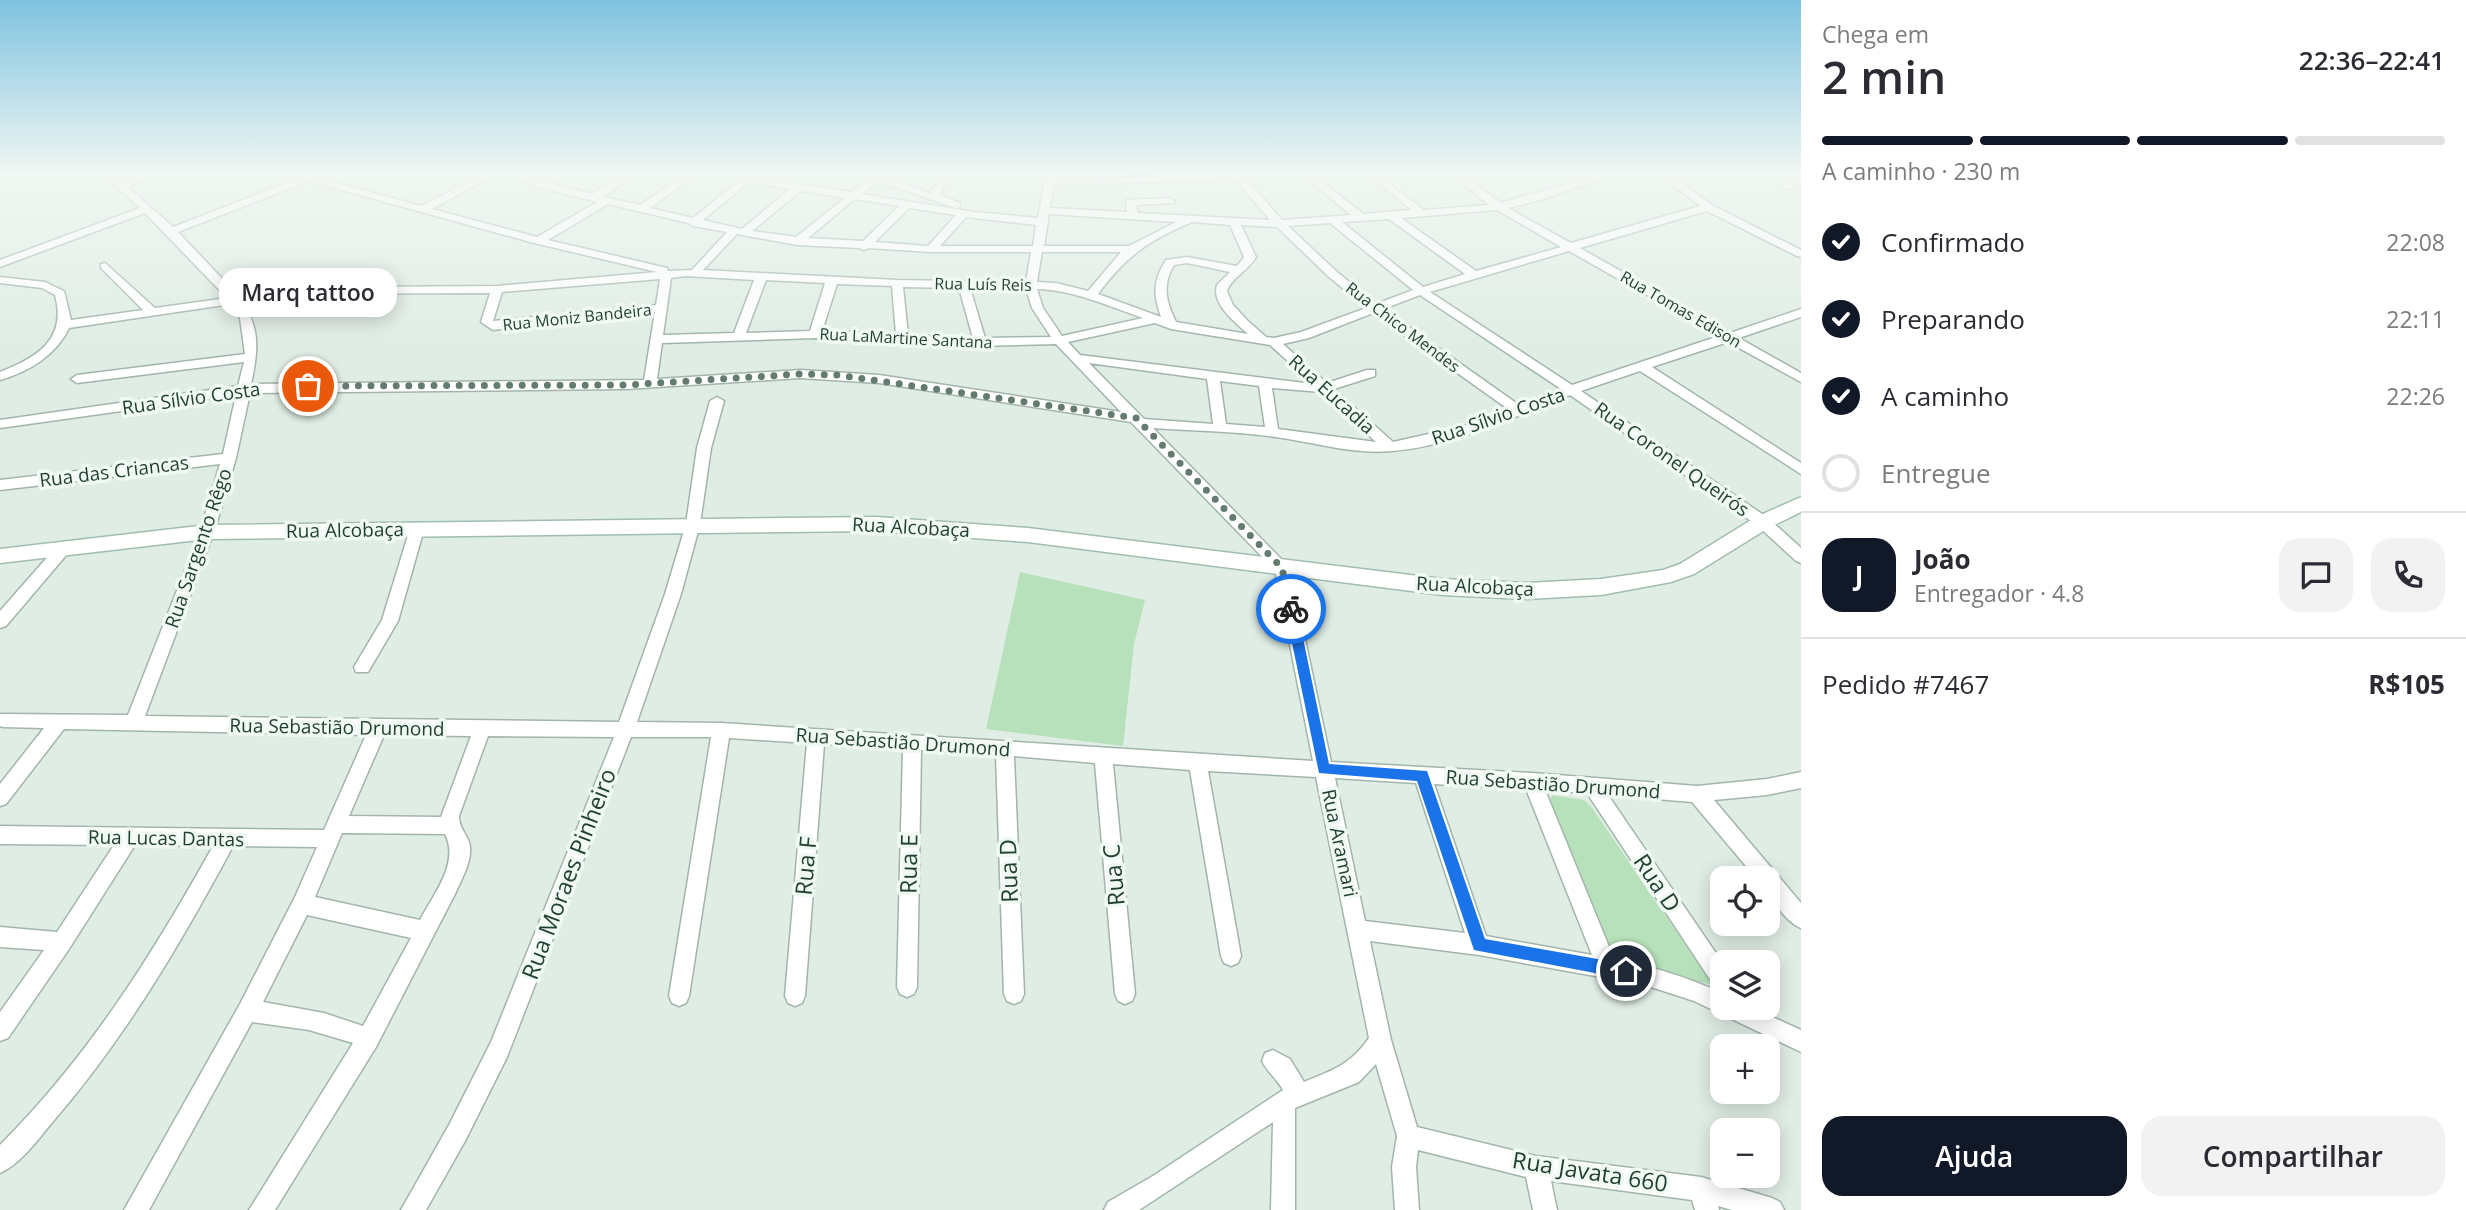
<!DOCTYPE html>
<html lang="pt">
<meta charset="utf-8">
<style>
:root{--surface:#fff;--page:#f2f2f3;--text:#2b2b33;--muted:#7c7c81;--line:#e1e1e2;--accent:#111827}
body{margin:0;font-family:"Open Sans",sans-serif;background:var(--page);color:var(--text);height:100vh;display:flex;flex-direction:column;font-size:26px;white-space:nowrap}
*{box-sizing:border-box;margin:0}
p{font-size:23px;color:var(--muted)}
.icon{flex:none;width:38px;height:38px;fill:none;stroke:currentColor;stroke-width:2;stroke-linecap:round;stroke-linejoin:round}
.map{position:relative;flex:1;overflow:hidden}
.panel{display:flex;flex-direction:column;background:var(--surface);width:665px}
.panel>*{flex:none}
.fabs{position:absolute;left:1710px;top:866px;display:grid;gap:14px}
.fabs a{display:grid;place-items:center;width:70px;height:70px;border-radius:14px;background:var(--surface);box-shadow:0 4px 18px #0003;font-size:35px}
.pin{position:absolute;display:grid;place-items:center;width:60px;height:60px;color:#fff;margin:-30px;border:4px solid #fff;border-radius:50%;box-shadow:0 2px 7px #0007}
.courier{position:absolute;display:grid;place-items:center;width:70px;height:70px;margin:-35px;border:5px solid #1a73e8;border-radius:50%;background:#fff;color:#222;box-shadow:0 2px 9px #0007}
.bubble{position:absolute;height:49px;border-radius:21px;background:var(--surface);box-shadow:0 4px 18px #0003;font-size:23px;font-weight:600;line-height:49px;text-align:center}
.summary em{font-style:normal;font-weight:600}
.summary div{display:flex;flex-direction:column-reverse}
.summary{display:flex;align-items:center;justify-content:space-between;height:119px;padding:0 21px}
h1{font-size:46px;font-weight:600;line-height:52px}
.bar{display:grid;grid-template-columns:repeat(4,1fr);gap:10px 7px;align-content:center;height:84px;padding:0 21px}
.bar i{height:9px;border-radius:5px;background:var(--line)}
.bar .on{background:var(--accent)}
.bar p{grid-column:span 4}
.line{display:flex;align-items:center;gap:18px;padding:0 21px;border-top:2px solid var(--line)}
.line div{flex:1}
.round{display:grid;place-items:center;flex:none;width:74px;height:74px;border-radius:21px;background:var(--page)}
ol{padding:0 21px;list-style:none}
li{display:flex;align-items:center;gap:21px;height:77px}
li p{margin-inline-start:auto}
li .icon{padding:7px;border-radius:50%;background:var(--accent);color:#fff;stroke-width:4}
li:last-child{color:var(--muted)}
li i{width:38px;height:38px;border:4px solid var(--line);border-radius:50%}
.action{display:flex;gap:14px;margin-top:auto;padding:14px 21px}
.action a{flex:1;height:80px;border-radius:21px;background:var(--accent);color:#fff;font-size:28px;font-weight:600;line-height:80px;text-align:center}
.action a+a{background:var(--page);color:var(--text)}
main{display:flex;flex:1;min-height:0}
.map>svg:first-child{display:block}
</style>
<main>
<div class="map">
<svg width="1801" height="1210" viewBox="0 0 1801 1210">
<rect width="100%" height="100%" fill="#e0ede5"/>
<!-- green -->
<g fill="#b7e1ba">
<path d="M1020,572l125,28 -11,44 -11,102 -137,-17z"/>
<path d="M1552,795l32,5 8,8 121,177 -99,-24 -64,-160z"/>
</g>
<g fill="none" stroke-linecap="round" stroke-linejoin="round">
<defs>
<g id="minor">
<path d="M102,173h11l10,9 23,-9h14l-32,14 45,40 139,-54h11l-4,5 102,28 64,-33h13l-66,36 105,28 60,-35 -62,-16 -37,-13h16l25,7 16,-7h13l-19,10 43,11 33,-21h12l-34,24 37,8 47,-32h12l-49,35 43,10 46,-37 -35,-8h24l123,19 25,-18 54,19 12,-16 -1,-4h10l1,4 -13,18 21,8v4l-4,1 -79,-27 -15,13 113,18 63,6 8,-45h10l-1,6 186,-6 41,47 69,-5 -50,-42h11l51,41 49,-4 -46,-37h9l49,37 65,-5 -39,-32h11l40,30 102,-30h15l-81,28 -29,7 63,35 129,-37 -43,-33h11l44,32 89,45v7l-4,-1 -90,-45 -127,37 150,85 71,-24v8l-62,21 62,35v9l-73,-40 -76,25 149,96v11l-161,-103 -59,20 187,127 33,30v15l-5,-2 -38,-35 -188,-131c-57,22 -116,51 -178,56 -38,4 -79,-9 -116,-14 -41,-6 -82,-6 -123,-9l137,140 41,194 201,11 165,13 70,-7 34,-7v16l-34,7 -53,5 87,103v25c-17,-7 -33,-32 -33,-50h-12l-64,-76 -84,-7 114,167v28l-7,-3 -128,-194 -42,-3 69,169c37,7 73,18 108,34v15h31l48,22v22l-107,-51 -49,-16 -166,-30 -109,-14 21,99 26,87 119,29 165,21 71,21 8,4 4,8h-52l-14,-4 1,4h-24l-3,-10 -141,-19 6,29h-24l-7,-33 -108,-27 -2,17 3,43h-24l-3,-43 5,-31 -21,-72 -17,18 -64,26v102h-24l2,-88 -134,88h-35l4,-8 45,-26 130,-86c-6,-11 -16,-18 -21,-29l3,-8 8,-3 17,9 14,23c29,-12 46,-17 65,-44l-53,-261 -108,-6 33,185 -3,7 -7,3 -7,-3 -3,-7 -31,-186 -77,-6 22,230 -3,7 -7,3 -7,-3 -3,-7 -20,-231 -81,-7 10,238 -3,7 -7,3 -7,-3 -3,-7 -8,-239 -75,-5 -4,237 -3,7 -7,3 -7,-3 -3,-7 6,-238 -79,-5 -19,252 -3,7 -7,3 -7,-3 -3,-7 22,-253 -78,-5 -40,258 -3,7 -7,3 -7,-3 -3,-7 42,-259h-80l-124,320 -42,84 -39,69h-25l48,-85 42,-83 123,-305 -126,-1 -29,80c0,11 6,16 10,26 5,16 -7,36 -13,50l-80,155 -101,163h-26l104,-167 -44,-13 -57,-8 -103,188h-25l116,-206 55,-107 22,-50 -84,-1c-53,99 -109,194 -183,279 -13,16 -31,40 -50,48v-28c88,-88 153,-191 213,-299l-78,-1 -66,104 -61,89 -8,3v-29l44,-62 -44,-3v-20l57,5 57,-87 -114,-1v-18l324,4 42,-95 -302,-6 -58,75 -6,2v-22l44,-56 -41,-1 -3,-1v-12l128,1 72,-183 20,-68 -220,26v-10l223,-26 13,-59 -236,33v-8l238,-34 6,-24 -167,21 -6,-4 6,-4 168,-21 -5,-36 -9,-14 -162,24c-13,27 -40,44 -69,52v-8c38,-15 67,-33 55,-77l-13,-7 -42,-5v-6l45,5 19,9 7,29 72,-10 -42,-42v-4l4,-1 50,45 72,-10 -82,-85 -145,54v-7l140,-52zM1236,180l34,40 -132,-7 -2,-8 38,-2 1,-2 -5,-3 -44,2 1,12 -77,-4 4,-23zM309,181l225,62 123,29 -160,14 -266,2 -53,-56zM749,182l41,7 -48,40 -39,-9zM801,191l44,7 -49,39 -44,-6zM855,199l44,7 -36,35 -55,-3zM608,204l80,19 5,3 34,6 -35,38 -24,1 -1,-3 -119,-28zM909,208l47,7 -28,31 -53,-4zM1497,210l64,37 -85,24 -75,-53zM1049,214l127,8 -47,24h-85zM966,217l70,8 -3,21h-93zM1389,219l76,55 -42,13 -81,-65zM1192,222l38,3 14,32 -7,9 -50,-9 -21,3c-13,20 -13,35 -5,57l-63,-23c28,-38 51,-54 94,-72zM1330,223l83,67 -37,14 -40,-33 -48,-45zM1241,225l36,2 51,49 38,32 -65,24 -27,6 -8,-1 -19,-17 -14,-15 -6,-14c5,-14 21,-20 29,-34zM737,234l60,11 62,3 5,2 5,-2 62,4h100l-5,30 -129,-2 -194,-10zM1569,251l150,85 -147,49 -142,-93zM1042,252h79l-33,39 -32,-8 -19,-1zM1187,263l43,9 -13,13c-6,19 18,37 31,49l-72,-12c-10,-20 -14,-37 -2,-57zM686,276l68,4 -20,53 -71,2 8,-57zM660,279l-4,26 -163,16 9,-29zM766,280l59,3 -15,48 -64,2zM837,284l55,2 4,48 -74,-3zM903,287l56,1 14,50 -65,-3zM970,288l56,1 6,19 19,29 -66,1zM1037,289c37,1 71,17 106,29l-81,18 -19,-28zM490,293l-9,29 12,8 162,-18 -11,68 -393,4c6,-27 10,-53 -6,-77 -4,-6 -3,-8 -9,-13zM1420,295l141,94 -42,16 -136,-96zM1373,313l135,96 -44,17 -71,16 -59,-53 41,-13v-6h-8l-40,13 -44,-39 26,-6zM1155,323l16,6 99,16 43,39 -233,-29 -12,-13zM815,338l165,8 76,-2 65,68 -242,-37 -79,-5 -143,9 5,-36zM1089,363l118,16 6,45 -69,-5zM800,378l79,5 252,39 144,148 38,191 -592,-38 -84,-1 44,-128 19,-70 11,-76 13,-47 -7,-4 -7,4 -13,47 -11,76 -21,70 -46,128 -474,-6 69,-184 22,-74 14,-65 376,-4zM1220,381l39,5 6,41 -39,-3zM1272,388l50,4 54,50 -98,-13zM384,735l87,1 -30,81 -92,-1zM1335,778l81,5 49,150 -100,-12zM1434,784l92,5 66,166 -106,-19zM342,833l103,1c15,29 -12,61 -25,86l-105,-23zM307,915l104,23 -48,88 -39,-13 -61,-11z"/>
<path d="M1801,178v6l-15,5 -5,-3z"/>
<path d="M417,524l7,5 -26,92 -30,51h-12l-2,-5 28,-47 28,-91z"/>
<path d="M63,544l8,5 -3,4 -62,73 -6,2v-17l58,-66z"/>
</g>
<path id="secondary" d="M1801,497v15l-31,15 -76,47 -23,8 -70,13 -74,4 -84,-4 -415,-53 -152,-11 -669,8 -207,24v-14l207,-24 669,-8 152,11 415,51 84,4 74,-4 62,-9 17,-6 76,-47z"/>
</defs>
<!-- minor casing -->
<use href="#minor" stroke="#a2b5ab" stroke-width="3"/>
<!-- secondary casing -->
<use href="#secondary" stroke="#a0bdad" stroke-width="3"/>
<!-- minor -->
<use href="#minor" fill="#fff" fill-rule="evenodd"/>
<!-- secondary -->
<use href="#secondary" fill="#fff" fill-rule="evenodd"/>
</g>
<!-- sky -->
<linearGradient id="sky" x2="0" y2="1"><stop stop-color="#7fc3e0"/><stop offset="0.51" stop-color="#f1f7f3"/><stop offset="1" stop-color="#f1f7f3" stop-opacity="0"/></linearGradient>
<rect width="1801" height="342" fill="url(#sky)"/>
<!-- route -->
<path fill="#1a73e8" d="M1291,605l6,4 32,155 98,7 58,168 141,25 6,2 2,5 -2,6 -6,2 -152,-29 -57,-169 -98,-8 -34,-164z"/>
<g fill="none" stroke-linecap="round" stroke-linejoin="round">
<!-- done -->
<path stroke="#637c6f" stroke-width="7" stroke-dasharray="0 12.6" d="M308,386l318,-1 174,-11 38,1 298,43 146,150 9,41"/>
</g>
<g text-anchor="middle" stroke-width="7" stroke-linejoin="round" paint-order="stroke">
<!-- far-street labels -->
<g font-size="16" fill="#1f3f30" stroke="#f1f9f4">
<text transform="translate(983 284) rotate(1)" y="6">Rua Luís Reis</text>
<text transform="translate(1681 309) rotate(30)" y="6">Rua Tomas Edison</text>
<text transform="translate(577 317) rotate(-6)" y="6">Rua Moniz Bandeira</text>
<text transform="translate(1403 327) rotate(37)" y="6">Rua Chico Mendes</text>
<text transform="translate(906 338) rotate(3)" y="6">Rua LaMartine Santana</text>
</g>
<!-- street labels -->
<g font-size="19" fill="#1f3f30" stroke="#f1f9f4">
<text transform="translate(1332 394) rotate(42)" y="7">Rua Eucadia</text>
<text transform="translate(191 398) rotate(-8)" y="7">Rua Sílvio Costa</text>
<text transform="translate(1498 416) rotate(-19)" y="7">Rua Sílvio Costa</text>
<text transform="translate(1672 459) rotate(35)" y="7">Rua Coronel Queirós</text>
<text transform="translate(114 471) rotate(-7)" y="7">Rua das Criancas</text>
<text transform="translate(911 527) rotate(3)" y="7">Rua Alcobaça</text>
<text transform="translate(345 530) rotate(-1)" y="7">Rua Alcobaça</text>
<text transform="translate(198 548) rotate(-71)" y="7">Rua Sargento Rêgo</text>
<text transform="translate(1475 586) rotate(3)" y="7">Rua Alcobaça</text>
<text transform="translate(337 727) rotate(1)" y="7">Rua Sebastião Drumond</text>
<text transform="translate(903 742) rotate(4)" y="7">Rua Sebastião Drumond</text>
<text transform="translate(1553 784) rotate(4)" y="7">Rua Sebastião Drumond</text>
<text transform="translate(166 838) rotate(1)" y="7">Rua Lucas Dantas</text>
<text transform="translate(1340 843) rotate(78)" y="7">Rua Aramari</text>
</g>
<!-- near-street labels -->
<g font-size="23" fill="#1f3f30" stroke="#f1f9f4">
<text transform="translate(909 864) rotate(-89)" y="8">Rua E</text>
<text transform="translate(806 866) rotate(-85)" y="8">Rua F</text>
<text transform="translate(1009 871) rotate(-92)" y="8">Rua D</text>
<text transform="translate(569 874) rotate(-69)" y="8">Rua Moraes Pinheiro</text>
<text transform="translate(1114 875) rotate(-95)" y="8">Rua C</text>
<text transform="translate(1657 883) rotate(56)" y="8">Rua D</text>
<text transform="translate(1590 1172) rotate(9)" y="8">Rua Javata 660</text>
</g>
</g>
</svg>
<div class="fabs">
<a><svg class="icon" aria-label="locate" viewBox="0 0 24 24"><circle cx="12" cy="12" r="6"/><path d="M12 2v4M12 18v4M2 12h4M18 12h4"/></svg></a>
<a><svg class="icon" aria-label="layers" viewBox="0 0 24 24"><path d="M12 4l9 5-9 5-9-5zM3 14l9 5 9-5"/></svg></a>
<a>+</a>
<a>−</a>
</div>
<div class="pin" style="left:308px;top:386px;background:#ea580c"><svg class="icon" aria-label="bag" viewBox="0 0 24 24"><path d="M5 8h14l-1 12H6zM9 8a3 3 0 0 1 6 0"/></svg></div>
<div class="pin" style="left:1626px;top:971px;background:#1f2937"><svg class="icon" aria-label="home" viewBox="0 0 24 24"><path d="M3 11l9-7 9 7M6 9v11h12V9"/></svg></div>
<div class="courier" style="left:1291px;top:609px"><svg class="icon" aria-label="bike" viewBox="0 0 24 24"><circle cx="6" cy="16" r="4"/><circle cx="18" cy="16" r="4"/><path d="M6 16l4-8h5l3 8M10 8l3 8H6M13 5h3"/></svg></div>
<div class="bubble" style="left:219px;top:268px;width:178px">Marq tattoo</div>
</div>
<section class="panel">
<div class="summary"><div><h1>2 min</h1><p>Chega em</p></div><em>22:36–22:41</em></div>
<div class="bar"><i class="on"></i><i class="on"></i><i class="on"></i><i></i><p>A caminho · 230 m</p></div>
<ol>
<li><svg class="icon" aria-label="check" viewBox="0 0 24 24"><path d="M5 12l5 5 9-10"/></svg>Confirmado<p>22:08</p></li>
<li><svg class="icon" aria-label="check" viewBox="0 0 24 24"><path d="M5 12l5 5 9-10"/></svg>Preparando<p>22:11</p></li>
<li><svg class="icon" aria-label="check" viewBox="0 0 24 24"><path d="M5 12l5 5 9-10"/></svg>A caminho<p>22:26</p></li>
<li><i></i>Entregue</li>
</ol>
<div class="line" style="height:126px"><b class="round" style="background:var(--accent);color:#fff">J</b><div><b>João</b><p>Entregador · 4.8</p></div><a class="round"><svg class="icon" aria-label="chat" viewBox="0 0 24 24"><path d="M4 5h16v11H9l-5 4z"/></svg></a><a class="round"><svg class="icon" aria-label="phone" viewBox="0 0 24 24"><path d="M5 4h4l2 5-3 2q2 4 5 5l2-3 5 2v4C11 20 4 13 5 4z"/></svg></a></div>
<div class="line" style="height:91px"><div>Pedido #7467</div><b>R$105</b></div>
<div class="action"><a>Ajuda</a><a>Compartilhar</a></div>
</section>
</main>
